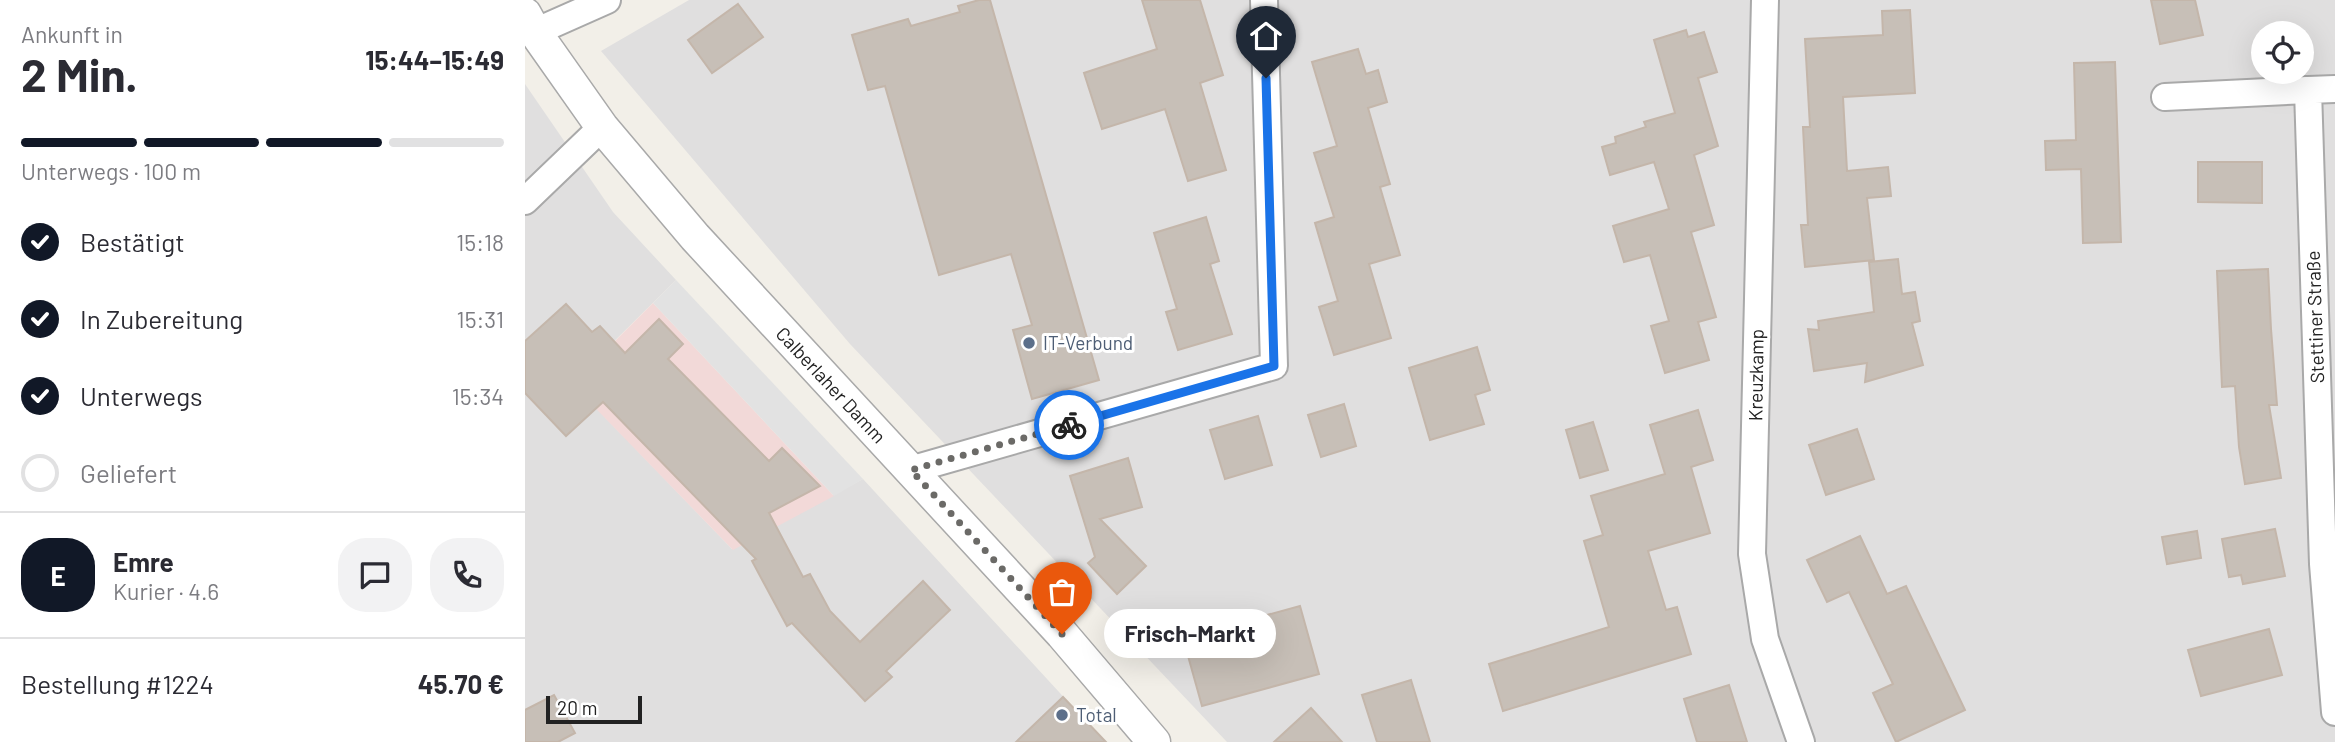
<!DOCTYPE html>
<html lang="de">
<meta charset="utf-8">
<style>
:root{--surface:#fff;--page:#f2f2f3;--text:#2b2b33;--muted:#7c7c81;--line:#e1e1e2;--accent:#111827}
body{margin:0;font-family:Barlow,sans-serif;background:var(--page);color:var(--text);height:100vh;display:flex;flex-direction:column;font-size:26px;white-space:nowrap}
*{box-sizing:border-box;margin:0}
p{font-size:23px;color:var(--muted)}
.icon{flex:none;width:38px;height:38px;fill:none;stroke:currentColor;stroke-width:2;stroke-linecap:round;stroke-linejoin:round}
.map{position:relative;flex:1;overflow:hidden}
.sheet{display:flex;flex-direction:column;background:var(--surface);width:525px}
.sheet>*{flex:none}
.tools{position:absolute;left:1726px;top:21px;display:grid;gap:14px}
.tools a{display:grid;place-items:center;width:63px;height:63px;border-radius:50%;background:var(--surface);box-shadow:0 7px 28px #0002;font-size:35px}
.scale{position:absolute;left:21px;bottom:18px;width:96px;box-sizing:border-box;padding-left:7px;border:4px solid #222;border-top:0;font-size:19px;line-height:24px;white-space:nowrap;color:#222;-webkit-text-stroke:5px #fff;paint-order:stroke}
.pin{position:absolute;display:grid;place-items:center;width:60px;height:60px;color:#fff;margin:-72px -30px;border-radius:50% 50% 50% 0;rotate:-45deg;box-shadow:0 0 7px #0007}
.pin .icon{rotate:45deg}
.courier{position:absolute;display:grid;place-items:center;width:70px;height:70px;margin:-35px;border:5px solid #1a73e8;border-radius:50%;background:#fff;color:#222;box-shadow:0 2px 9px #0007}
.bubble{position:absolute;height:49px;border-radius:24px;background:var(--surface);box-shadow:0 7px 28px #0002;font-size:23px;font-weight:700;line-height:49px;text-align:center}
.head em{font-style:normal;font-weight:700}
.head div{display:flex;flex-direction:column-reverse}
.head{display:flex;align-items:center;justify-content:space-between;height:119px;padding:0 21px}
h1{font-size:46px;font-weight:700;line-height:52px}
.bar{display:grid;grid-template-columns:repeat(4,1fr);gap:10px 7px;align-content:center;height:84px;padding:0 21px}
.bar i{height:9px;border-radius:5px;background:var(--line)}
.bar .active{background:var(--accent)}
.bar p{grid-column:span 4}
.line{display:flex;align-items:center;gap:18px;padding:0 21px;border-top:2px solid var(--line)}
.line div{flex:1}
.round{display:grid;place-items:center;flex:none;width:74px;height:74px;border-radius:28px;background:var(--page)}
ol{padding:0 21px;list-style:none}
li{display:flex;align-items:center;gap:21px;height:77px}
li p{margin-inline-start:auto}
li .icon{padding:7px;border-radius:50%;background:var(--accent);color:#fff;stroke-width:4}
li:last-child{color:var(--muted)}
li i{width:38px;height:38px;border:4px solid var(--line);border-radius:50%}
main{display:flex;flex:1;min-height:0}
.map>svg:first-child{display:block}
</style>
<main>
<section class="sheet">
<div class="head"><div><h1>2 Min.</h1><p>Ankunft in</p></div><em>15:44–15:49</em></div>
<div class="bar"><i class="active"></i><i class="active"></i><i class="active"></i><i></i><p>Unterwegs · 100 m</p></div>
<ol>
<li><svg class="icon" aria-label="check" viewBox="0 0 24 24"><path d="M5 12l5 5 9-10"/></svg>Bestätigt<p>15:18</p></li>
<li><svg class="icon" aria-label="check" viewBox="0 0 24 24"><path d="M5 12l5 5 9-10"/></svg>In Zubereitung<p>15:31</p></li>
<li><svg class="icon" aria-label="check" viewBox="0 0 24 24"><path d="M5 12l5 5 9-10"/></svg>Unterwegs<p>15:34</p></li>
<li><i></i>Geliefert</li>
</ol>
<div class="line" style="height:126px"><b class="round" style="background:var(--accent);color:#fff">E</b><div><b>Emre</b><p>Kurier · 4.6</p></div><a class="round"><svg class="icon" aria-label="chat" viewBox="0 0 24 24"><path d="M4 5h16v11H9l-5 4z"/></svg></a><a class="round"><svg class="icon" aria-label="phone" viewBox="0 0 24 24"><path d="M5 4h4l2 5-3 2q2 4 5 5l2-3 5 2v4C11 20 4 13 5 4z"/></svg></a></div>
<div class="line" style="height:91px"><div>Bestellung #1224</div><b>45.70 €</b></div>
</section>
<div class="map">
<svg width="1810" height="742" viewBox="0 0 1810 742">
<rect width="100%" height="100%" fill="#f2efe8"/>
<!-- residential -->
<g fill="#e0dfdf" fill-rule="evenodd">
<path d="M164,0h1646v742h-1108l-377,-398 -249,-293zM1738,33h38v39h-38z"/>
<path d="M0,84l88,128 63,68 -104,103 160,166 131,-70 242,263h-580z"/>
</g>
<!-- commercial -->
<path fill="#f2d9d8" d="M128,303l181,193 -101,54 -161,-166z"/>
<!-- parking -->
<path fill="#e2e2e2" d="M151,280l187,199 -29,17 -181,-193z"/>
<!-- building -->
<g fill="#c7bfb7" stroke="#c4b6aa" stroke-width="2">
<path d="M454,0h11l109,380 -67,19 -19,-69 19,-5 -21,-71 -72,21 -54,-189 -17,4 -16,-55 56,-16 3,7 49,-14 -2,-6z"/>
<path d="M617,0h58l23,75 -23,8 26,87 -38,11 -23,-72 -63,20 -18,-56 73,-24z"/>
<path d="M1626,0h44l8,35 -43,9z"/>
<path d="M213,4l25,33 -51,36 -24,-33z"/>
<path d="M1385,10l5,83 -72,4 4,74 41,-4 3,29 -24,2 7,62 -69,7 -4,-42h7l-5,-98h7l-5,-88 78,-4 -1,-24z"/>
<path d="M1161,30l2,7 16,-5 13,40 -19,6 20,68 -24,9 20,70 -23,7 25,85 -18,5 11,38 -44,13 -14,-47 18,-5 -19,-66 -26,7 -11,-36 56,-17 -15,-47 -44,13 -8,-28 14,-4 -1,-6 31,-10 -2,-5 31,-9 -21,-73z"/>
<path d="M833,49l8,25 12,-4 9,32 -19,6 22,76 -10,3 20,68 -31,9 22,74 -57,17 -15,-48 19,-6 -23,-78 19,-6 -20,-64 23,-7 -25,-84z"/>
<path d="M1590,62l6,180 -38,1 -2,-74 -35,1 -1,-29 31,-1 -2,-77z"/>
<path d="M1673,162h64v41l-64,-1z"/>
<path d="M681,217l13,44 -9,3 22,70 -54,16 -12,-38 11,-3 -23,-76z"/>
<path d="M1373,259l4,35 13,-2 5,29 -8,2 11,42 -58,17 2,-19 -53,8 -6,-42 11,1 -1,-9 56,-9 -5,-50z"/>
<path d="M1743,269l3,60 6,76h-8l12,73 -36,6 -6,-37 -4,-61 -13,1 -5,-116z"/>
<path d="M41,304l26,28 8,-6 25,27 34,-34 24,25 -15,15 101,102 13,-13 38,38 -51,27 34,64 7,-3 20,37 30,31 63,-61 27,29 -64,61 6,6 -27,24 -73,-78 -5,3 -35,-65 4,-2 -153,-157 -37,34 -41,-43v-52z"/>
<path d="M952,347l13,43 -15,5 9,29 -54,16 -21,-72z"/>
<path d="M819,404l12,42 -35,11 -13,-42z"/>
<path d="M1173,410l15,50 -22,7 19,66 -62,18 18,59 11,-3 14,47 -188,57 -14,-47 120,-37 -25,-86 19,-6 -12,-39 74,-22 -15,-49z"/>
<path d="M733,416l14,49 -47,14 -15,-49z"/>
<path d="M1068,422l15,48 -28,8 -14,-48z"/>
<path d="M1332,429l17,50 -48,16 -17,-50z"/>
<path d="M603,458l14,49 -42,12 46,47 -29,28 -29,-31 7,-6 -25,-81z"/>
<path d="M1750,529l10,47 -42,8 -2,-9 -12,2 -7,-38z"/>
<path d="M1672,531l4,27 -34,6 -5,-27z"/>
<path d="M1335,536l27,58 19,-8 59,124 -69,32 -23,-49 20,-9 -44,-92 -22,10 -20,-42z"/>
<path d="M775,606l19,68 -117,32 -19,-68z"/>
<path d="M1744,629l13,46 -81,21 -13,-46z"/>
<path d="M886,680l19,62h-53l-15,-47z"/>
<path d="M1204,685l18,57h-50l-13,-43z"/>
<path d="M29,695l21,38 -17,9h-33v-32z"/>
<path d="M538,697l43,45h-90z"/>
<path d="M786,708l31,34h-68z"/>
</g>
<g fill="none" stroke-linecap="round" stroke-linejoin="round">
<defs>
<g id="minor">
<path d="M1240,0l-13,554 13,85 36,103"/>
<path d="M10,32l72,-32"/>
<path d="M1810,89l-27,1 15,474 12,148"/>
<path d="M1640,97l143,-7"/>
<path d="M0,201l77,-74"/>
<path d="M385,470l364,-104 -10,-366"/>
</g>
<path id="tertiary" d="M0,14l10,18 67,95 93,110 367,397 92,108"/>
</defs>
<!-- minor casing -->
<use href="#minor" stroke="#a9a9a9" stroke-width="30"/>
<!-- tertiary casing -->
<use href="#tertiary" stroke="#a9a9a9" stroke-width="35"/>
<!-- minor -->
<use href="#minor" stroke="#fff" stroke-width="26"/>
<!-- tertiary -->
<use href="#tertiary" stroke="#fff" stroke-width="32"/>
</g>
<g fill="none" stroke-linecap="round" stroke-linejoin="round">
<!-- done -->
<path stroke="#6b6a67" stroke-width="7" stroke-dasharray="0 12.6" d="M537,634l-151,-164 158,-45"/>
<!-- route -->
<path stroke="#1a73e8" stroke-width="9" d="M544,425l205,-59 -8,-288"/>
</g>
<!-- markers -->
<g fill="#5c6f8a" stroke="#fff" stroke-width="2.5">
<circle cx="504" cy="343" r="7"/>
<circle cx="537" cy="715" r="7"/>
</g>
<g text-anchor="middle" stroke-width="6" stroke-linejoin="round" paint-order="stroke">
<!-- street labels -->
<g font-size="19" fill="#222" stroke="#fff">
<text transform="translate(1790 317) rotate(-92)" y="7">Stettiner Straße</text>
<text transform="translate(1231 375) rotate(-89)" y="7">Kreuzkamp</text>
<text transform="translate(306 385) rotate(47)" y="7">Calberlaher Damm</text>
</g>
<!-- service labels -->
<g font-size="19" fill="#4e5e75" stroke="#fff" text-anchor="start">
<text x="518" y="350">IT-Verbund</text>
<text x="551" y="722">Total</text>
</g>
</g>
</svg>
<div class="tools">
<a><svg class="icon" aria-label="locate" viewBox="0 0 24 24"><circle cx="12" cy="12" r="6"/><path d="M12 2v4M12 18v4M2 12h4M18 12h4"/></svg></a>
</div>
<div class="scale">20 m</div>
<div class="pin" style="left:537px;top:634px;background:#ea580c"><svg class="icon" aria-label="bag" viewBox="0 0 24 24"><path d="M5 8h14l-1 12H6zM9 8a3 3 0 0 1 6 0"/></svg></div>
<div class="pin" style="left:741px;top:78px;background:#1f2937"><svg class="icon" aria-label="home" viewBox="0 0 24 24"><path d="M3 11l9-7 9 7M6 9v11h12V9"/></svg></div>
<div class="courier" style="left:544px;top:425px"><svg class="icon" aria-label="bike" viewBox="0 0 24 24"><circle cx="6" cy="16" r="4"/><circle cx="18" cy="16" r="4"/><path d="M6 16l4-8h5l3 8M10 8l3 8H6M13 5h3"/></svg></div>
<div class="bubble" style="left:579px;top:609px;width:172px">Frisch-Markt</div>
</div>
</main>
